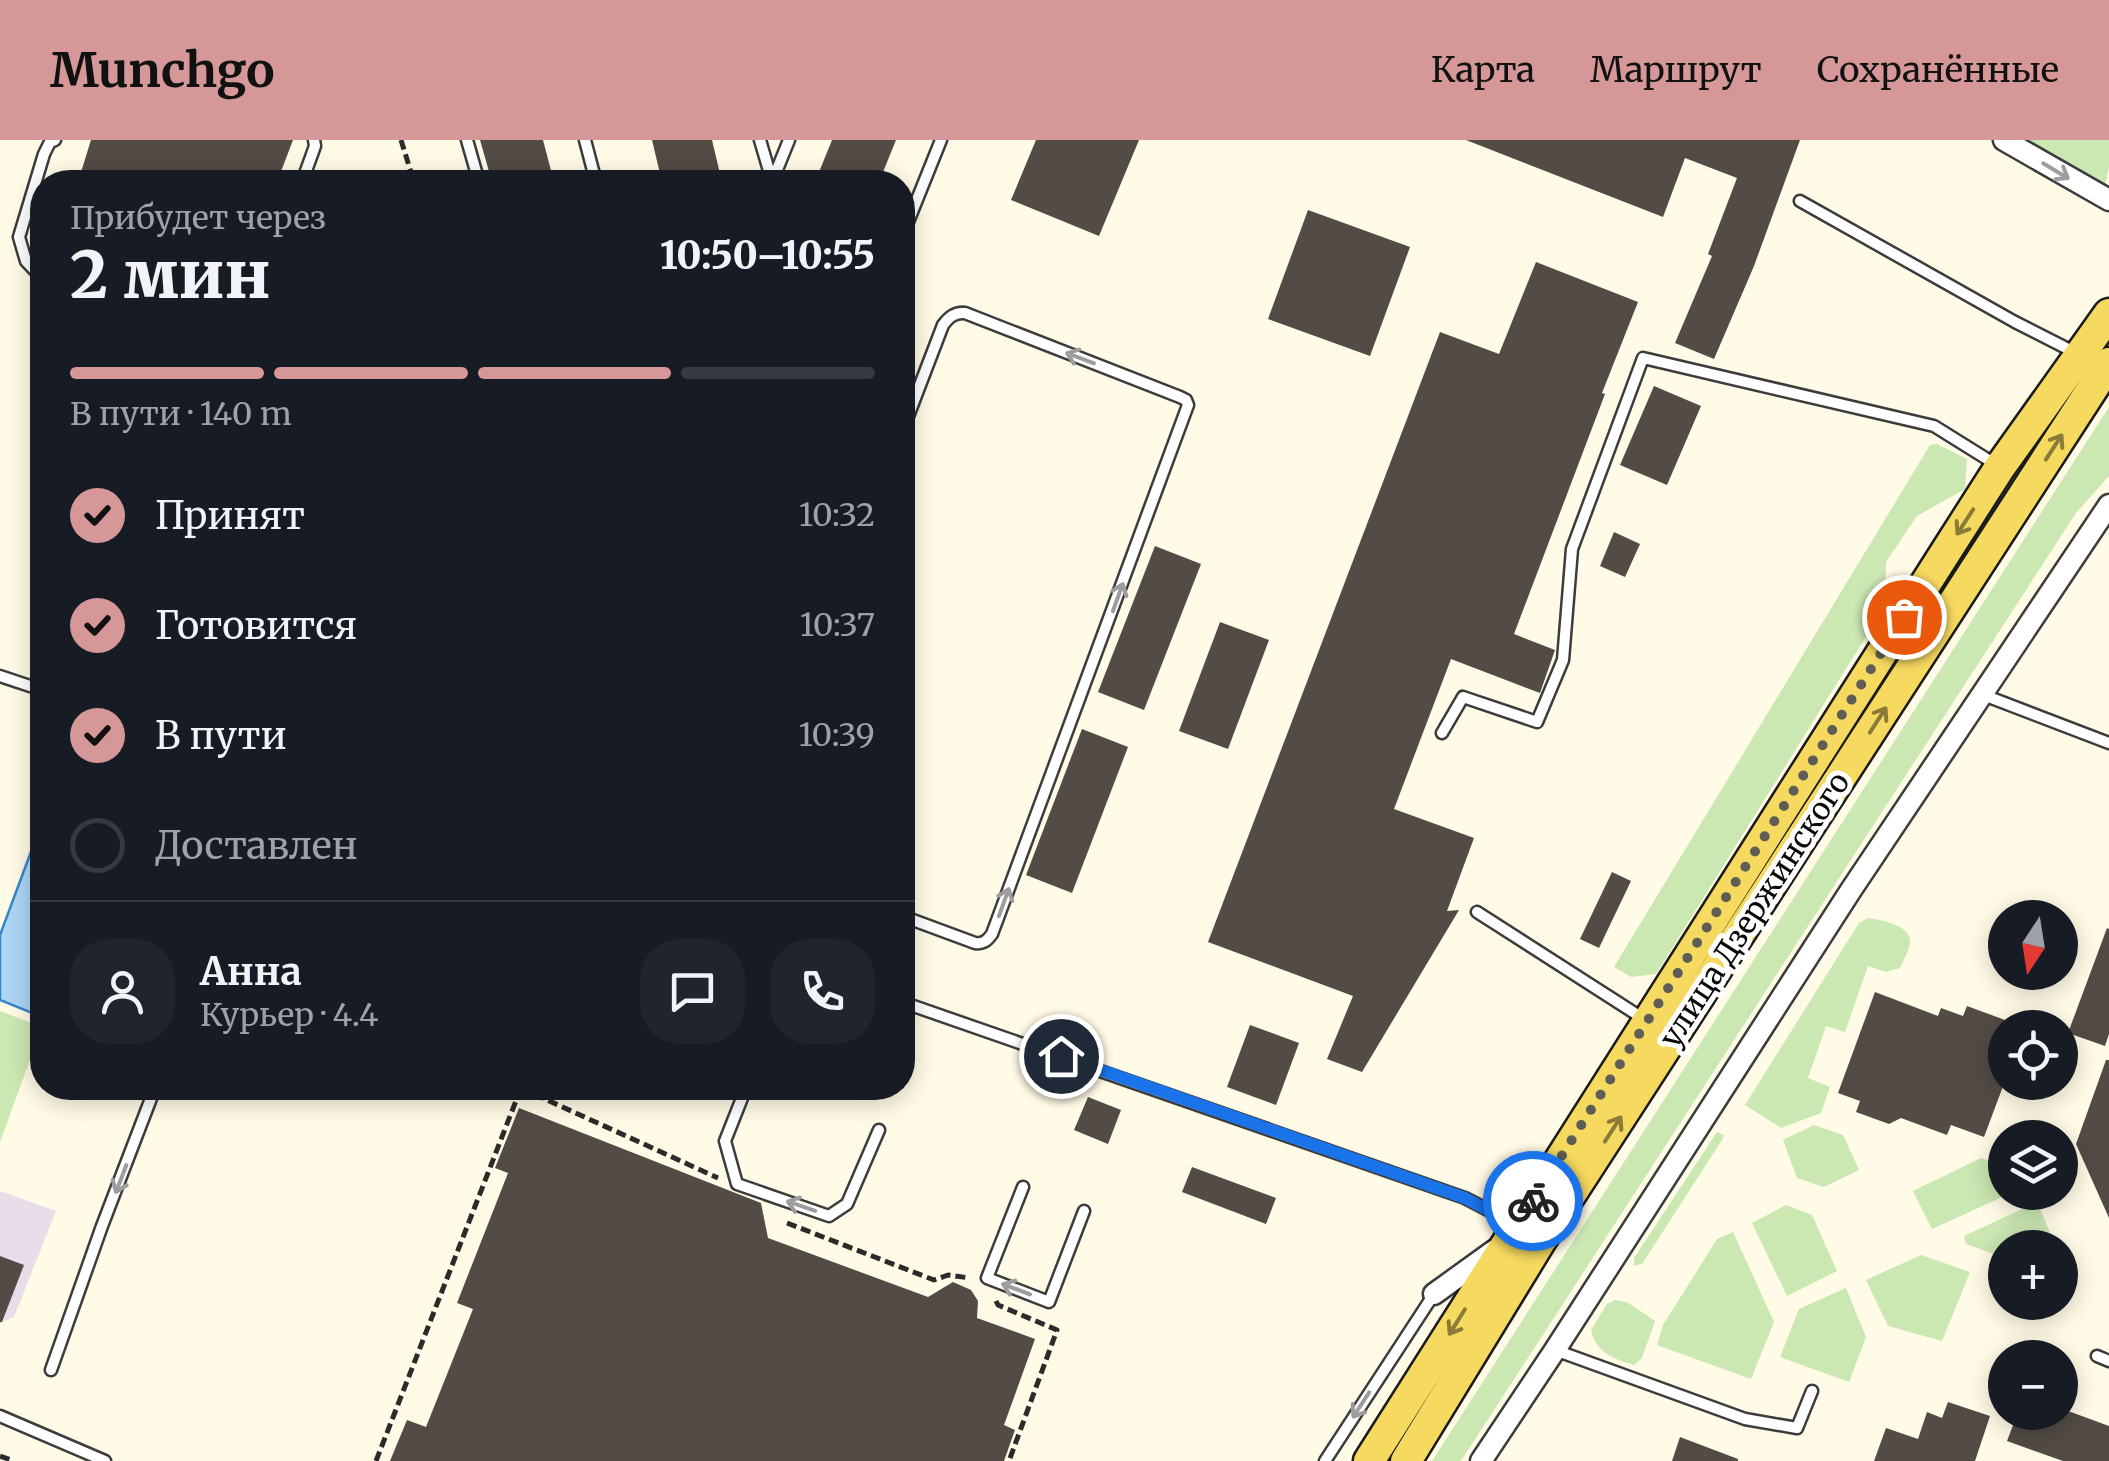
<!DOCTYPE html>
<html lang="ru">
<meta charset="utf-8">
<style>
:root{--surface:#171b24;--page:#20242c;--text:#f1f3f6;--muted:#9ea1a6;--line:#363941;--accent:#d69798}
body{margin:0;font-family:Merriweather,serif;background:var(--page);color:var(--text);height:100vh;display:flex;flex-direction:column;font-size:38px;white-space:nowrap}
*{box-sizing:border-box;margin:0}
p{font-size:32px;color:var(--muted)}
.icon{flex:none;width:55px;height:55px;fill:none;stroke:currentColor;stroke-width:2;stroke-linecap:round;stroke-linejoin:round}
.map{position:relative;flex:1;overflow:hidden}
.details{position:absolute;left:30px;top:30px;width:885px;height:930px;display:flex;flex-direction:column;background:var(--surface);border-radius:40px;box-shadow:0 5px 25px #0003}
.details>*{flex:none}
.needle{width:65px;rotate:192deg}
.buttons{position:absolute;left:1988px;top:760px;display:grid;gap:20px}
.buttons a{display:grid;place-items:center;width:90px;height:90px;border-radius:50%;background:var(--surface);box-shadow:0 5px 25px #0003;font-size:50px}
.pin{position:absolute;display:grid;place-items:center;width:85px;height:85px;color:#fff;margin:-42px;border:5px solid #fff;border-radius:50%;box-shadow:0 2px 10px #0007}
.courier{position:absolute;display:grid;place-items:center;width:100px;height:100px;margin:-50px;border:8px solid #1a73e8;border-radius:50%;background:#fff;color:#222;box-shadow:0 2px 12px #0007}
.headline em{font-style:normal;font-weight:800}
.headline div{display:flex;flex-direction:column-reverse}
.headline{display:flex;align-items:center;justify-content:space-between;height:170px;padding:0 40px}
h1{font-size:65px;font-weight:800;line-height:75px}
.bar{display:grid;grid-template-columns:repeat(4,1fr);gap:15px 10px;align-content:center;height:120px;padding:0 40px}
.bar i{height:12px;border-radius:8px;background:var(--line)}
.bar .on{background:var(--accent)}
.bar p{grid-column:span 4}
.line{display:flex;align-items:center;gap:25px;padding:0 40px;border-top:2px solid var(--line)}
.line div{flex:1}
.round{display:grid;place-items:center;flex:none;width:105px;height:105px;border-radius:40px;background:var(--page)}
ol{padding:0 40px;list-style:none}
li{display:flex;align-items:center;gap:30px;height:110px}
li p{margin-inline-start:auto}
li .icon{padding:10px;border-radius:50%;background:var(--accent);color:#111;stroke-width:4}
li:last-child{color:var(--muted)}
li i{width:55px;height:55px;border:5px solid var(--line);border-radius:50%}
header{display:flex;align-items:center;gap:60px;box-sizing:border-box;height:140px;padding:0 50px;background:var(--accent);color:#111}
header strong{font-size:48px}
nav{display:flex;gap:55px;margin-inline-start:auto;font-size:35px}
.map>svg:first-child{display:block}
</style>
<header>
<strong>Munchgo</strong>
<nav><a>Карта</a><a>Маршрут</a><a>Сохранённые</a></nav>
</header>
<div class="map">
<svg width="2109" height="1321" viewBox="0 0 2109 1321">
<rect width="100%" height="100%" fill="#fffbe6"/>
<!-- industrial -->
<path fill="#e8dde9" d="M0,1051l56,20 -42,106 -14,6z"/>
<!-- green -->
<g fill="#cbe7b2">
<path d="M2016,0h93v26l-5,25z"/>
<path d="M2109,267v69l-33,37 -615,948h-29z"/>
<path d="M1937,304l30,15 -2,30 -48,27 -31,46 -1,44 -229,368 -25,3 -17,-10 316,-522z"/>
<path d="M1868,778c13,2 44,7 42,25 -1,8 -7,18 -10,25l-14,4 -18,-6 -23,66 -19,-6 -18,52 22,9 -9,26 -40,15 -36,-23 114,-182z"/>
<path d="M0,871l42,16 -42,115z"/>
<path d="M1814,985l29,10 16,35 -35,17 -27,-9 -14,-38z"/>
<path d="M1717,992l7,3 -2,5 -80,124 -8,2v-8z"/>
<path d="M1981,1018l24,8v26l6,1 -79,36 -19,-38z"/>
<path d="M2037,1062l19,45 -51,1v10l-39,-14 -2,-8z"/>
<path d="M1786,1065l26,10 25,56 -50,25 -35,-73z"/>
<path d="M1733,1092l41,90 -23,57 -94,-34 6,-20 54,-86z"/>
<path d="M1921,1115l49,17 -28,69 -54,-15 -22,-46z"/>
<path d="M1846,1148l20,49 -17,45 -69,-25 19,-48z"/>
<path d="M1615,1160l12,2 28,19 -13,37 -8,7c-20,-6 -38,-12 -43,-35l16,-26z"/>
</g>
<!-- water -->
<path fill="#acd6f4" stroke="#3586ca" stroke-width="2.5" d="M35,701l7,3v173l-42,-17v-65z"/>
<!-- building -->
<g fill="#524b46">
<path d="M91,0h202l-16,42h-81l-9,-3 -8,3h-101z"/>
<path d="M480,0h63l11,42h-62z"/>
<path d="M652,0h60l9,38 -16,4h-43z"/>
<path d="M832,0h64l-17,42h-64z"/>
<path d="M1036,0h103l-40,96 -88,-36z"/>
<path d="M1466,0h334l-46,126 -40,93 -39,-16 37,-87 -4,-2 29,-76 -52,-20 -22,59z"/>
<path d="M1308,70l102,37 -40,109 -102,-37z"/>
<path d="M1536,122l102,40 -36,91 3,1 -91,240 41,16 -15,43 -89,-34 -57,150 80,29 -27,73 12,-1 -97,162 -35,-13 26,-63 -145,-54 232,-610 59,22z"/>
<path d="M1654,246l47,20 -34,79 -47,-20z"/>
<path d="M1614,392l26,12 -15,33 -25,-11z"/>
<path d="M1155,406l46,18 -57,146 -46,-18z"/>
<path d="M1220,482l49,18 -41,109 -49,-18z"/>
<path d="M1082,589l46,18 -56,146 -46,-18z"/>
<path d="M1612,732l19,9 -32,67 -19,-9z"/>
<path d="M2107,788l2,1v105l-4,12 -37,-13z"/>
<path d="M1875,852l63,24 3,-8 22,8 4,-10 38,14v61l-21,56 -33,-12 -4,10 -46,-17 -12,6 -33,-12 4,-11 -22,-8z"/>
<path d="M1250,885l49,18 -23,62 -49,-18z"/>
<path d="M2106,920h3v158l-33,-74z"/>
<path d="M1088,957l33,13 -13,34 -34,-14z"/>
<path d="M519,968l242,95 7,35 160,59 25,-15 18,8 7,11 -1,17 58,21 -31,86 11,5 -11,31h-614l17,-41 19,7 47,-118 -16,-6 51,-130 -13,-5z"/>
<path d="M1192,1027l84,31 -10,26 -84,-32z"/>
<path d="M0,1116l24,9 -22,57h-2z"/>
<path d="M1948,1262l42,14 -15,45h-101l12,-33 32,11 9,-27 15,6z"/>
<path d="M2060,1268l49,18v35h-46l-56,-20 11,-29h42z"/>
<path d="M1680,1297l58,22v2h-66z"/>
</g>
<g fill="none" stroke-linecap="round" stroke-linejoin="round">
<defs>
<g id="lane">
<path d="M467,0l12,42"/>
<path d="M585,0l11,42"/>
<path d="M760,0l12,41"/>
<path d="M302,42l13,-36 -1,-6"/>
<path d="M772,42l17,-42"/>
<path d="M1800,61l215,121 63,32"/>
<path d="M902,97l39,-97"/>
<path d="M42,138l-16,-17 -7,-24 25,-83 6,-12 5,-2"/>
<path d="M902,292l41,-107c6,-8 12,-13 22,-12l215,84 6,3 2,5 -196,529c-5,7 -9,10 -17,9l-73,-27"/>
<path d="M0,536l42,14"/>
<path d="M1981,554l128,49"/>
<path d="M1442,593l21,-36 74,25 26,-62 9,-111 71,-191 291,68 61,38"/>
<path d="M1477,772l170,109"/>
<path d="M902,862l563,196 52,27"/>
<path d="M746,948l-21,53 12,43 92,32 18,-12 32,-74"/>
<path d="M1023,1047l-36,91 62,24 35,-91"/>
<path d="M1555,1210l190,69 52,9 15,-37"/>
<path d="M2097,1216l12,5"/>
<path d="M51,1230l51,-144 53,-138"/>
<path d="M0,1276l105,45"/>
<path d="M1325,1321l109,-167"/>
</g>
<g id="street">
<path d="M2004,0l105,60"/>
<path d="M1434,1154l61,-44"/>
<path d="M1481,1321l74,-111 296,-460 258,-385"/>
</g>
<g id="primary">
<path d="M1369,1321l578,-911 53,-83 109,-153"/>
<path d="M1406,1321l135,-221 568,-877"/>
</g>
</defs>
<!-- lane casing -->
<use href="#lane" stroke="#3c3c3c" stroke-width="15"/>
<!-- street casing -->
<use href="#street" stroke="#3c3c3c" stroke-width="25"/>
<!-- primary casing -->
<use href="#primary" stroke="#1a1a1a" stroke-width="35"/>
<!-- path -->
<g stroke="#2b2b2b" stroke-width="5" stroke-dasharray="10 5" stroke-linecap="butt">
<path d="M401,0l13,42"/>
<path d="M521,948l197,90"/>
<path d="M787,1083l147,57 14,-5 22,3"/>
<path d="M996,1161l2,4 59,25 -48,131"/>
<path d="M0,1316l14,5"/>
<path d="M376,1321l145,-373"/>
</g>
<!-- lane -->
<use href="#lane" stroke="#fff" stroke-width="10"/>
<!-- street -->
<use href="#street" stroke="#fff" stroke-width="20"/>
<!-- primary -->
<use href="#primary" stroke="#f6d95f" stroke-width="30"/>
</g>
<!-- one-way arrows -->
<defs><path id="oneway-shaft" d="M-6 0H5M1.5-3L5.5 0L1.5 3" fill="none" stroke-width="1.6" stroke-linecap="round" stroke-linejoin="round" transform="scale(2.5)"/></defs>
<g stroke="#9d9d9d">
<use href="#oneway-shaft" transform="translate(2056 31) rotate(31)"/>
<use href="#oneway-shaft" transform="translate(1080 218) rotate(-159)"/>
<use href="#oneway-shaft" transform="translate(1118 457) rotate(-70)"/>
<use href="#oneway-shaft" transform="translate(1004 762) rotate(-70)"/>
<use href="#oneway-shaft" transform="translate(121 1039) rotate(111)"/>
<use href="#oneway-shaft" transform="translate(801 1066) rotate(-161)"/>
<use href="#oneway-shaft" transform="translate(1016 1149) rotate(-159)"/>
<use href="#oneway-shaft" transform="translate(1361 1265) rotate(123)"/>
</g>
<g stroke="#8b7b38">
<use href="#oneway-shaft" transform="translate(2054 307) rotate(-57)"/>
<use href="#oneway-shaft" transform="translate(1965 382) rotate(123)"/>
<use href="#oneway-shaft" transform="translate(1878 580) rotate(-57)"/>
<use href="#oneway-shaft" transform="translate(1613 989) rotate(-57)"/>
<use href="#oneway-shaft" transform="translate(1457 1182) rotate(122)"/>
</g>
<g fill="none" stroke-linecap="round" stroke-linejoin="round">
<!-- done -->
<path stroke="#5f5e56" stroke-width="10" stroke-dasharray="0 18" d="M1533,1061l371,-584"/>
<!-- route -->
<path stroke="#1a73e8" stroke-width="12" d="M1061,916l404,142 53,28 15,-25"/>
</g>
<g text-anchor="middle" stroke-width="10" stroke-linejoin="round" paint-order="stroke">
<!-- street labels -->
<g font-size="30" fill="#090909" stroke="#fff">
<text transform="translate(1755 770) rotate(-57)" y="10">улица Дзержинского</text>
</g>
</g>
</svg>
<div class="buttons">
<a><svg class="needle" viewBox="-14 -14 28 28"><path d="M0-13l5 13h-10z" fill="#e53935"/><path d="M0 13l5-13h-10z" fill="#9ea1a6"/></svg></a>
<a><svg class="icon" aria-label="locate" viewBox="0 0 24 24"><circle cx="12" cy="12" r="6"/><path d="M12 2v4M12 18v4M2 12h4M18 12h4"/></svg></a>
<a><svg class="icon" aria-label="layers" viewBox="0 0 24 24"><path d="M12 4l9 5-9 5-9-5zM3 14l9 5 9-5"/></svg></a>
<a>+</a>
<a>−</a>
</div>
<div class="pin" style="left:1904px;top:477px;background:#ea580c"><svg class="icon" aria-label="bag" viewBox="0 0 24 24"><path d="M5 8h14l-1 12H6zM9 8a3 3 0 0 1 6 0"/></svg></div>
<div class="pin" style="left:1061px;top:916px;background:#1f2937"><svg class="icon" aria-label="home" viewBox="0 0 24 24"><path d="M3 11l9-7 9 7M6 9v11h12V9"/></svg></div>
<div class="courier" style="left:1533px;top:1061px"><svg class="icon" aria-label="bike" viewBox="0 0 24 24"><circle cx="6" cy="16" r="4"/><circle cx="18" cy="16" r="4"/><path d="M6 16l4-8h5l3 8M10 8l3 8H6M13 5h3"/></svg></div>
<section class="details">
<div class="headline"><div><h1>2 мин</h1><p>Прибудет через</p></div><em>10:50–10:55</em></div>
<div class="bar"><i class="on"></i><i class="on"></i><i class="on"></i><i></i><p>В пути · 140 m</p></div>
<ol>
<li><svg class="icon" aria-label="check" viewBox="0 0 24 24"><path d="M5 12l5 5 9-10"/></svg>Принят<p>10:32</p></li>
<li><svg class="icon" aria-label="check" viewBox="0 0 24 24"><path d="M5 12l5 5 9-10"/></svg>Готовится<p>10:37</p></li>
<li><svg class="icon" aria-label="check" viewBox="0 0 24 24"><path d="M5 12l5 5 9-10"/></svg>В пути<p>10:39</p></li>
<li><i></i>Доставлен</li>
</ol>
<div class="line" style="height:180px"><a class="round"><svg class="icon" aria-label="person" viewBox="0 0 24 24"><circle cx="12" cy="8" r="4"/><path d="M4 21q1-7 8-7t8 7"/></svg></a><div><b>Анна</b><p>Курьер · 4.4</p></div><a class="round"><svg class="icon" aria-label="chat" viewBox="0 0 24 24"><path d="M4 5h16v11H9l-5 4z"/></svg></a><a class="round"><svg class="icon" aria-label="phone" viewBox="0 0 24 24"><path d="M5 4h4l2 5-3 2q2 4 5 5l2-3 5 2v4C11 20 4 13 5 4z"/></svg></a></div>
</section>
</div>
